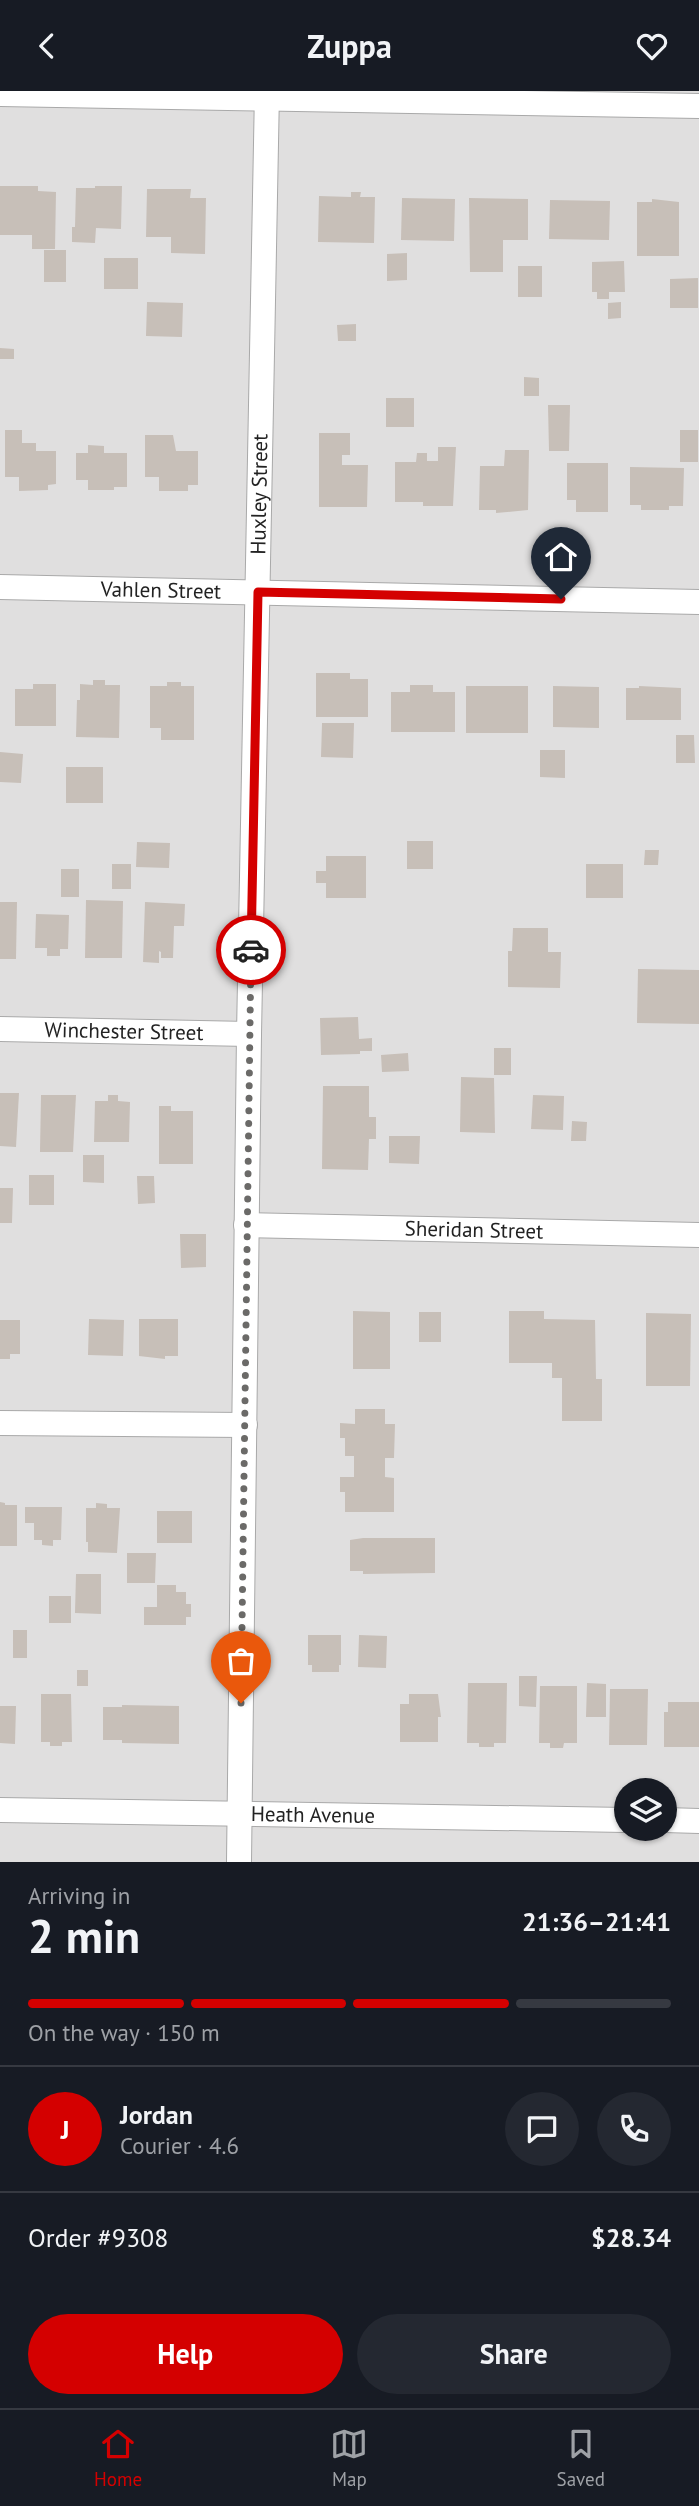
<!DOCTYPE html>
<meta charset="utf-8">
<style>
:root{--surface:#171b24;--page:#242831;--text:#f1f3f6;--muted:#9ea1a6;--line:#363941;--accent:#d40000}
body{margin:0;font-family:"PT Sans",sans-serif;background:var(--page);color:var(--text);height:100vh;display:flex;flex-direction:column;font-size:26px;white-space:nowrap}
*{box-sizing:border-box;margin:0}
p{font-size:23px;color:var(--muted)}
.icon{flex:none;width:38px;height:38px;fill:none;stroke:currentColor;stroke-width:2;stroke-linecap:round;stroke-linejoin:round}
.map{position:relative;height:1771px;overflow:hidden}
.drawer{display:flex;flex-direction:column;background:var(--surface);flex:1}
.drawer>*{flex:none}
.buttons{position:absolute;left:614px;top:1687px;display:grid;gap:14px}
.buttons a{display:grid;place-items:center;width:63px;height:63px;border-radius:50%;background:var(--surface);box-shadow:0 2px 5px #0004;font-size:35px}
.pin{position:absolute;display:grid;place-items:center;width:60px;height:60px;color:#fff;margin:-72px -30px;border-radius:50% 50% 50% 0;rotate:-45deg;box-shadow:0 0 7px #0007}
.pin .icon{rotate:45deg}
.courier{position:absolute;display:grid;place-items:center;width:70px;height:70px;margin:-35px;border:5px solid #d40000;border-radius:50%;background:#fff;color:#222;box-shadow:0 2px 9px #0007}
.overview em{font-style:normal;font-weight:800}
.overview div{display:flex;flex-direction:column-reverse}
.overview{display:flex;align-items:center;justify-content:space-between;height:119px;padding:0 28px}
h1{font-size:46px;font-weight:800;line-height:52px}
.bar{display:grid;grid-template-columns:repeat(4,1fr);gap:10px 7px;align-content:center;height:84px;padding:0 28px}
.bar i{height:9px;border-radius:5px;background:var(--line)}
.bar .current{background:var(--accent)}
.bar p{grid-column:span 4}
.line{display:flex;align-items:center;gap:18px;padding:0 28px;border-top:2px solid var(--line)}
.line div{flex:1}
.round{display:grid;place-items:center;flex:none;width:74px;height:74px;border-radius:37px;background:var(--page)}
.primary-button{display:flex;gap:14px;margin-top:auto;padding:14px 28px}
.primary-button a{flex:1;height:80px;border-radius:42px;background:var(--accent);color:#fff;font-size:28px;font-weight:800;line-height:80px;text-align:center}
.primary-button a+a{background:var(--page);color:var(--text)}
header{display:flex;justify-content:space-between;align-items:center;height:91px;padding:0 28px;background:var(--surface);font-size:32px;font-weight:800}
.dock{display:flex;justify-content:space-around;align-items:center;height:98px;border-top:2px solid var(--line);background:var(--surface);font-size:19px;color:var(--muted)}
.dock a{display:grid;justify-items:center;gap:4px}
.dock .current{color:var(--accent)}
.map>svg:first-child{display:block}
</style>
<header><svg class="icon" aria-label="back" viewBox="0 0 24 24"><path d="M15 5l-7 7 7 7"/></svg>Zuppa<svg class="icon" aria-label="heart" viewBox="0 0 24 24"><path d="M12 20l-8-8c-3-5 5-10 8-4 3-6 11-1 8 4z"/></svg></header>
<div class="map">
<svg width="699" height="1771" viewBox="0 0 699 1771">
<rect width="100%" height="100%" fill="#f2efe9"/>
<!-- residential -->
<path fill="#e0dfdf" fill-rule="evenodd" d="M0,0h699v1771h-699zM626,1699h39v39h-39z"/>
<!-- building -->
<g fill="#c7bfb8">
<path d="M0,95h38v5l18,1 -1,57h-23v-14h-32z"/>
<path d="M95,95h27l-1,43 -25,-1 -1,15 -23,-1v-15h3l1,-39h19z"/>
<path d="M147,98h44l-1,9h16l-1,56 -34,-1v-16h-25z"/>
<path d="M351,101h10l-1,5h15l-1,46 -56,-1 1,-46 32,1z"/>
<path d="M402,107l53,1 -1,42 -53,-1z"/>
<path d="M469,107l59,1v41h-25v32h-33z"/>
<path d="M652,108l27,3v54h-42v-54h15z"/>
<path d="M550,109l60,1 -1,39 -60,-1z"/>
<rect x="44" y="159" width="22" height="32"/>
<path d="M407,162v27l-20,1v-27z"/>
<rect x="104" y="167" width="34" height="31"/>
<path d="M624,170l1,31h-16v7h-12v-7h-5v-30z"/>
<rect x="518" y="175" width="24" height="31"/>
<path d="M698,187v30h-28v-29z"/>
<path d="M147,211l36,1 -1,34 -36,-1z"/>
<path d="M621,211v16l-13,1v-16z"/>
<path d="M356,233v17h-18l-1,-16z"/>
<path d="M0,257l14,1v10h-14z"/>
<path d="M524,286l15,1v18h-15z"/>
<rect x="386" y="307" width="28" height="29"/>
<path d="M548,314h22l-1,46h-20z"/>
<path d="M5,339h17v13h14v8h20v33l-8,1v5l-29,1v-14h-14z"/>
<rect x="680" y="339" width="18" height="32"/>
<path d="M319,342h31v22h-8v10h26l-1,42h-48z"/>
<path d="M145,344h28l3,16h22v34h-10v6h-29v-14h-14z"/>
<path d="M88,354l16,1v7h23v34h-13v3h-26v-10h-12v-27h12z"/>
<path d="M438,356h18l-3,59h-30v-4h-28v-40h21l1,-9h10v8h11z"/>
<path d="M505,359h24l-1,60 -32,3v-3h-17l1,-44h24z"/>
<path d="M567,372h41v49h-32v-12h-9z"/>
<path d="M630,376l54,1 -1,38h-14v4h-28v-5h-11z"/>
<path d="M316,582h34v6h18v38h-52z"/>
<path d="M93,589h12v5h15l-1,53 -43,-1 1,-37h3v-16l13,1z"/>
<path d="M167,591h14v4h13v54h-33v-12h-11v-42h17z"/>
<path d="M33,593h23v42h-41v-37h18z"/>
<path d="M410,594h23v7h22v40h-64v-40h19z"/>
<rect x="466" y="595" width="62" height="47"/>
<path d="M553,595l46,1v41l-46,-1z"/>
<path d="M639,595l42,2v32h-55v-32h13z"/>
<path d="M322,632h32l-1,35 -32,-1z"/>
<path d="M676,644h18l1,28h-19z"/>
<path d="M540,659h25v28l-25,-1z"/>
<path d="M0,661l23,2 -2,29 -21,-1z"/>
<rect x="66" y="676" width="37" height="36"/>
<rect x="407" y="750" width="26" height="28"/>
<path d="M137,751l33,1 -1,25 -33,-1z"/>
<path d="M645,759h14l-1,15h-14z"/>
<path d="M326,765h40v42h-40v-15h-10v-12h10z"/>
<rect x="112" y="773" width="19" height="25"/>
<rect x="586" y="773" width="37" height="34"/>
<rect x="61" y="778" width="18" height="28"/>
<path d="M86,809l37,1 -1,57h-37z"/>
<path d="M0,811h17l-1,57h-16z"/>
<path d="M145,811l40,2 -1,22h-10l-1,32h-12v-6l-2,-1v12l-16,-1z"/>
<path d="M36,823l33,1 -1,34h-8v7h-13v-8h-12z"/>
<path d="M513,837h35v24h13l-1,36 -52,-1v-36h4z"/>
<path d="M638,878l61,1v54l-62,-1z"/>
<path d="M358,926l1,22 13,-1v13h-12v3l-39,1 -1,-37z"/>
<rect x="494" y="957" width="17" height="27"/>
<path d="M408,962l1,18 -27,1 -1,-17z"/>
<path d="M461,986l33,1 1,55 -35,-1z"/>
<path d="M323,995h46v31h7v22h-7l-1,31 -46,-1z"/>
<path d="M0,1002h19l-3,54 -16,-1z"/>
<path d="M41,1004h35l-3,57h-33z"/>
<path d="M108,1004h10v6l12,1 -1,40h-35l1,-41h13z"/>
<path d="M533,1004l31,1 -1,34 -32,-1z"/>
<path d="M159,1015h12v5h22v53h-34z"/>
<path d="M572,1030l15,1 -1,19h-15z"/>
<path d="M389,1045h31l-1,28 -30,-1z"/>
<path d="M83,1064h21v28l-21,-1z"/>
<rect x="29" y="1084" width="25" height="30"/>
<path d="M137,1085h17l1,27 -17,1z"/>
<path d="M0,1097h13l-1,35h-12z"/>
<path d="M180,1143h26v33l-25,1z"/>
<path d="M353,1220l37,1v57h-37z"/>
<path d="M509,1220h35v8l51,1 1,59h6v42h-40v-43h-10v-15h-43z"/>
<rect x="419" y="1221" width="22" height="30"/>
<path d="M646,1222l45,1 -1,72h-44z"/>
<path d="M89,1228l35,1 -1,36 -35,-1z"/>
<path d="M139,1228h39v37h-13v3l-26,-3z"/>
<path d="M0,1229h20v34h-10v5h-10z"/>
<path d="M355,1318h30v15h10l-1,34h-9v19l9,1v34h-49v-20h-5v-15h14v-21h-9v-18h-5v-15l15,1z"/>
<path d="M0,1411l5,1v2h12v41h-17z"/>
<path d="M96,1412l11,1v4h13l-3,45 -29,-1v-10h-2v-34h10z"/>
<path d="M25,1416h37l-1,33h-8v6l-11,-1v-5h-8v-17h-9z"/>
<rect x="157" y="1420" width="35" height="32"/>
<path d="M363,1447h72v35l-72,1v-3h-13v-31z"/>
<path d="M127,1462h29l-1,30h-28z"/>
<path d="M76,1483h25v40l-26,-1z"/>
<path d="M157,1494h19v7h10v12h5v13h-5v8h-42v-18h13z"/>
<rect x="49" y="1505" width="22" height="27"/>
<rect x="13" y="1539" width="14" height="28"/>
<path d="M308,1544h33v30h-2v7h-27v-7h-4z"/>
<path d="M359,1544l28,1 -1,32 -28,-1z"/>
<rect x="77" y="1579" width="11" height="16"/>
<path d="M519,1585h18l-1,31 -17,-1z"/>
<path d="M468,1592h39l-1,60h-12v4h-15v-4h-12z"/>
<path d="M587,1592l19,1v33h-20z"/>
<path d="M540,1595h37v57h-13l-1,5h-13v-5h-11z"/>
<path d="M610,1598h38l-1,56h-38z"/>
<path d="M41,1603h30l1,48h-10v4h-12v-4h-9z"/>
<path d="M409,1603h29l3,23h-3v25h-38v-38h9z"/>
<path d="M668,1611h31v45h-35v-35h4z"/>
<path d="M122,1614l57,1v38l-57,-1v-3h-19v-33h19z"/>
<path d="M0,1615h16l-1,38 -15,-1z"/>
</g>
<g fill="none" stroke-linecap="round" stroke-linejoin="round">
<defs>
<g id="street">
<path d="M0,3l699,12"/>
<path id="s1" d="M0,496l699,15"/>
<path id="s2" d="M0,938l249,5"/>
<path id="s3" d="M246,1134l453,10"/>
<path d="M0,1332l245,2"/>
<path id="s4" d="M0,1719l626,10"/>
<path d="M665,1729l34,1"/>
<path id="s5" d="M239,1771l10,-828 18,-943"/>
</g>
</defs>
<!-- street casing -->
<use href="#street" stroke="#a9a9a9" stroke-width="26"/>
<!-- street -->
<use href="#street" stroke="#fff" stroke-width="24"/>
</g>
<g fill="none" stroke-linecap="round" stroke-linejoin="round">
<!-- done -->
<path stroke="#6b6a68" stroke-width="7" stroke-dasharray="0 12.6" d="M241,1612l10,-753"/>
<!-- route -->
<path stroke="#d40000" stroke-width="9" d="M251,859l7,-358 303,7"/>
</g>
<g text-anchor="middle" stroke-width="5" stroke-linejoin="round" paint-order="stroke">
<!-- street labels -->
<g font-size="21" fill="#222" stroke="#fff">
<text dy="7" stroke="none"><textPath href="#s5" startOffset="1368">Huxley Street</textPath></text>
<text dy="7" stroke="none"><textPath href="#s1" startOffset="161">Vahlen Street</textPath></text>
<text dy="7" stroke="none"><textPath href="#s2" startOffset="124">Winchester Street</textPath></text>
<text dy="7" stroke="none"><textPath href="#s3" startOffset="228">Sheridan Street</textPath></text>
<text dy="7" stroke="none"><textPath href="#s4" startOffset="313">Heath Avenue</textPath></text>
</g>
</g>
</svg>
<div class="buttons">
<a><svg class="icon" aria-label="layers" viewBox="0 0 24 24"><path d="M12 4l9 5-9 5-9-5zM3 14l9 5 9-5"/></svg></a>
</div>
<div class="pin" style="left:241px;top:1612px;background:#ea580c"><svg class="icon" aria-label="bag" viewBox="0 0 24 24"><path d="M5 8h14l-1 12H6zM9 8a3 3 0 0 1 6 0"/></svg></div>
<div class="pin" style="left:561px;top:508px;background:#1f2937"><svg class="icon" aria-label="home" viewBox="0 0 24 24"><path d="M3 11l9-7 9 7M6 9v11h12V9"/></svg></div>
<div class="courier" style="left:251px;top:859px"><svg class="icon" aria-label="car" viewBox="0 0 24 24"><path d="M5 17H2v-5l4-1 3-4h7l3 4 3 1v5h-3M9 17h6M6 11h13"/><circle cx="7" cy="17" r="2"/><circle cx="17" cy="17" r="2"/></svg></div>
</div>
<section class="drawer">
<div class="overview"><div><h1>2 min</h1><p>Arriving in</p></div><em>21:36–21:41</em></div>
<div class="bar"><i class="current"></i><i class="current"></i><i class="current"></i><i></i><p>On the way · 150 m</p></div>
<div class="line" style="height:126px"><b class="round" style="background:var(--accent);color:#fff">J</b><div><b>Jordan</b><p>Courier · 4.6</p></div><a class="round"><svg class="icon" aria-label="chat" viewBox="0 0 24 24"><path d="M4 5h16v11H9l-5 4z"/></svg></a><a class="round"><svg class="icon" aria-label="phone" viewBox="0 0 24 24"><path d="M5 4h4l2 5-3 2q2 4 5 5l2-3 5 2v4C11 20 4 13 5 4z"/></svg></a></div>
<div class="line" style="height:91px"><div>Order #9308</div><b>$28.34</b></div>
<div class="primary-button"><a>Help</a><a>Share</a></div>
</section>
<nav class="dock">
<a class="current"><svg class="icon" aria-label="home" viewBox="0 0 24 24"><path d="M3 11l9-7 9 7M6 9v11h12V9"/></svg>Home</a>
<a><svg class="icon" aria-label="map" viewBox="0 0 24 24"><path d="M3 6l6-2 6 2 6-2v14l-6 2-6-2-6 2zM9 4v14M15 6v14"/></svg>Map</a>
<a><svg class="icon" aria-label="saved" viewBox="0 0 24 24"><path d="M7 4h10v16l-5-4-5 4z"/></svg>Saved</a>
</nav>
